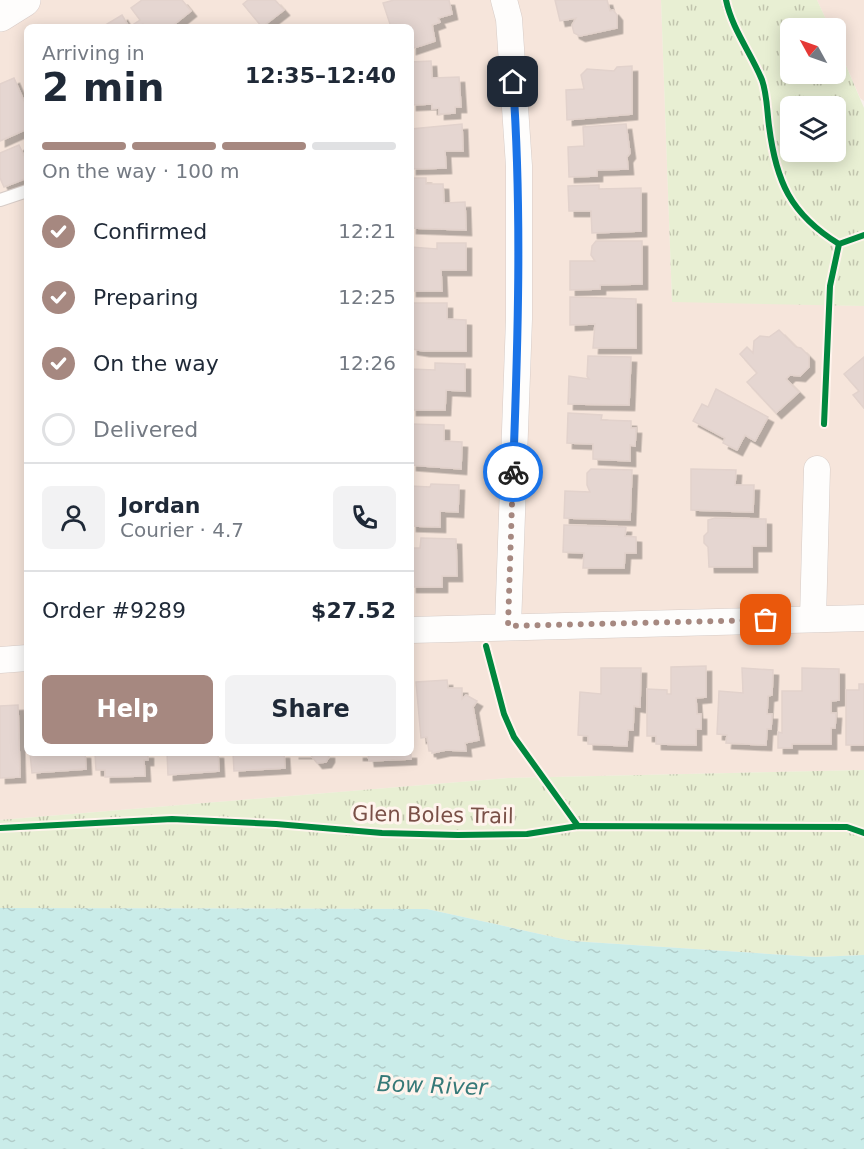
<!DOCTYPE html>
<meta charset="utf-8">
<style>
:root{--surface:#fff;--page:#f2f2f3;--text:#1f2937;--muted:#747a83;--line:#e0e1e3;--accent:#a68880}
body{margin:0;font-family:"DejaVu Sans",sans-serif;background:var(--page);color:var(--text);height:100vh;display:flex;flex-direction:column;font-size:22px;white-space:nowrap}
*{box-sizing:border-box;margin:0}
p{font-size:20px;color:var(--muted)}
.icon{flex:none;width:33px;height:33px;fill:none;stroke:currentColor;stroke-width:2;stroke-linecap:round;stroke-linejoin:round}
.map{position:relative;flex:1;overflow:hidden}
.sheet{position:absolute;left:24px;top:24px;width:390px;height:732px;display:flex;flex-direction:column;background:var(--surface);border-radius:9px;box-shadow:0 3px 15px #0003}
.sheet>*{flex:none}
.needle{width:39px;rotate:310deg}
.buttons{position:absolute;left:780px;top:18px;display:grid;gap:12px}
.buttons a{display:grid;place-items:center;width:66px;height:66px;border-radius:9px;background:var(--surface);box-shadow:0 3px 15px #0003;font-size:30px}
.pin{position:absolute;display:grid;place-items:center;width:51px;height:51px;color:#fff;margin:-26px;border-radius:12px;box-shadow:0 3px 9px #0006}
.courier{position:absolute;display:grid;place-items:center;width:60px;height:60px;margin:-30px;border:4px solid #1a73e8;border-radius:50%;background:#fff;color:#222;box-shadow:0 2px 8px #0007}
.headline em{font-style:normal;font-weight:600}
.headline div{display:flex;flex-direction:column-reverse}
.headline{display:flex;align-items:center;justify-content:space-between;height:102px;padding:0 18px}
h1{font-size:39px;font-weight:600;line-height:45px}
.bar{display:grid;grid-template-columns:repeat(4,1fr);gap:9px 6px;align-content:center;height:72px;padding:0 18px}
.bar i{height:8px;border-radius:4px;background:var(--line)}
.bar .on{background:var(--accent)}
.bar p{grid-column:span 4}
.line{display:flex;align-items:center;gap:15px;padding:0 18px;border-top:2px solid var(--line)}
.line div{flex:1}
.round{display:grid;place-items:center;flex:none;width:63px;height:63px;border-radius:9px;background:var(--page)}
ol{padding:0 18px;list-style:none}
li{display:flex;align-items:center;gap:18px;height:66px}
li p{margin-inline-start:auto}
li .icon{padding:6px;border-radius:50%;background:var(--accent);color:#fff;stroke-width:4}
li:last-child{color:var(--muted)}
li i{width:33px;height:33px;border:3px solid var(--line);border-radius:50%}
.button{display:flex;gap:12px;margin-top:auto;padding:12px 18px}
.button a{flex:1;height:69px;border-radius:9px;background:var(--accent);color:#fff;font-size:24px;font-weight:600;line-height:69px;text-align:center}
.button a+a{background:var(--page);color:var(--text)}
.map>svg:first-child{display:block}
</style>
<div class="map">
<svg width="864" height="1149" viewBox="0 0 864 1149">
<defs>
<pattern id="park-tufts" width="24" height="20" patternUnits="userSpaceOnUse" patternTransform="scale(1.5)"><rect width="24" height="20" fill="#e8efd3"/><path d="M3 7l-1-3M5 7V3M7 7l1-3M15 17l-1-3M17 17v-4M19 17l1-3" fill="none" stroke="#c1c4ad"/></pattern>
<pattern id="water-ripples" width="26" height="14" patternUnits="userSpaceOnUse" patternTransform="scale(1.5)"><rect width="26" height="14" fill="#caece9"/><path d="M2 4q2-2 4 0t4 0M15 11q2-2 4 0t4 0" fill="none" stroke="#b1ccc9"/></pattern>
<filter id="shadow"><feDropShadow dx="5.5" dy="5.5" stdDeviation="0" flood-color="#0004"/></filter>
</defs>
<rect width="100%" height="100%" fill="#f8f0ea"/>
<!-- residential -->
<g fill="#f6e5db" fill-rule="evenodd">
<path d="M0,0h661l11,301 192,5v464l-356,8 -508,42zM27,27h384v726h-384z"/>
<path d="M817,0h47v101l-4,-3 -24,-56v-14h-6z"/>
</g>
<!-- park -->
<g fill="url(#park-tufts)" fill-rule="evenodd">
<path d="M661,0h156l13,28h-40v46h46v-32l28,66v198l-192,-4zM790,106h46v46h-46z"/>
<path d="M864,770v185l-48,2 -244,-16 -145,-32 -427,-1v-88l508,-42z"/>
</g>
<!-- water -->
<path fill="url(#water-ripples)" d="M0,908l427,1 145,32 244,16 48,-2v194h-864z"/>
<!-- building -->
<g fill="#e5d6d1" stroke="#e2d2cc" stroke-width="1.5" filter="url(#shadow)">
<path d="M142,0h40l9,11 -20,16h-26l-2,-3 -7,3 -2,-3 6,-4 -9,-12z"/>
<path d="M248,0h27l9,10 -22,17 -19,-23z"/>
<path d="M394,0h55l3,14 -14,4 2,4 -8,3 3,16 -24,8v-22h-20l-8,-24z"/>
<path d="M555,0h52l3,11 3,-1 4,5v13l-37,8 -6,-3 -2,-8 4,-7 -16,3z"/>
<path d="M122,15l7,12h-27z"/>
<path d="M431,61l1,17 27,-1 2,30h-6v6l-16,1v-6l-7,1v-5l-21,1v-43z"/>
<path d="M632,66v48l-65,6 -1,-30 18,-1 -3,-14 6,-6 27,2 3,-4z"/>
<path d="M14,78l13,30v21l-27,12v-57z"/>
<path d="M462,124l1,27h-18l1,17 -35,1v-40z"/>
<path d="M626,124l4,29 -3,4 1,12 -31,1v6l-28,1 -1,-30 16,-1 -1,-19z"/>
<path d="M19,145l8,17v16l-23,9 -4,-9v-25z"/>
<path d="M413,178h13v6h17l1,19 21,-1 1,28 -55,-2z"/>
<path d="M599,185v4l42,-1v43l-49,2 -1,-22h-22l-1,-25z"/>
<path d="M596,241h46v43l-42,1v4l-30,1v-29h25l-4,-6 1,-9z"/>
<path d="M437,243h29v27h-25l1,21h-31v-44l26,2z"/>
<path d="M570,297l66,2v49h-43l2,-24 -25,1z"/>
<path d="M411,303h36v16l19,1v31h-42l-12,-2z"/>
<path d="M779,330l17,17 5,1 8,8v11l-9,9 -10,-1 -4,4 13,13 -23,21 -29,-31 10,-9 -17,-19 7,-7 6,6 1,-12 6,-5 9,1z"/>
<path d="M588,356l43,1 -2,48 -61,-1 1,-28 20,3 -2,-3z"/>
<path d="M864,357v51l-11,-13 6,-4 -15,-17z"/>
<path d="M435,363l30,1v27l-19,-1 -1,20h-34v-41l24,1z"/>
<path d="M716,389l52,28 -13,24 -10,-6 -8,15 -14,-7 2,-5 -32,-17 9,-17 6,3z"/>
<path d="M568,413l34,2 -1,5 30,1v7h5l-1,18 -5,-1v16l-37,-2v-15l-26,-1z"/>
<path d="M411,424l33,1v16l18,1 -1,27 -50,-4z"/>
<path d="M591,469l41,1 -2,50 -66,-2 1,-27 25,1 -3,-7v-12z"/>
<path d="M691,469l45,1 -1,15h19l-1,27 -62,-2z"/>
<path d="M431,484l28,1 -1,27 -18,-1v16l-29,-1v-40l19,1z"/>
<path d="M715,518l51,1v27h-14v21h-43l-1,-20 -4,-4v-7l4,-4v-12z"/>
<path d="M564,525l62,2 -1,9 11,1v16h-11l-1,15h-41l1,-15 -21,-1z"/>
<path d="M421,538l35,1 1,37h-15v11h-31v-39h9z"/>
<path d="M706,666v31l-10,1 1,16h4v15h-5v16l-40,-1v-8h-9v-47l20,1v4h4v-27z"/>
<path d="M601,668h40l-1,39 -6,-1 -1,24h-5l-1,16 -39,-2v-8l-10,-1 2,-43 21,2z"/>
<path d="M742,668l31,2 -1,25 -4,1 -1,18h5l-1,15h-4l-1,16 -40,-2 1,-8 -10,-1 2,-43 24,2z"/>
<path d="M802,668l37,1v31l-8,1v12h5l-1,15h-4v16h-39v4h-14v-16l4,1v-42h20z"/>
<path d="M447,680l1,8h14v11l4,-4 11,6 -4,6 6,33 -14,3 1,8 -20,-1 -14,3v-2h-3l-2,-14 -6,1 -5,-56z"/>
<path d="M859,684h5v61h-18v-55h13z"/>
<path d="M18,705l2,72 -20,1v-72z"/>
<path d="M30,753h55l1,16 -54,4z"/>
<path d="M95,753h53v7h-4l1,16 -40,1v-7h-9z"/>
<path d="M167,753h51l1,18 -51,4z"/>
<path d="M233,753h51l1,15 -51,3z"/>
<path d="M293,753h36v4l-3,5 -9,1 -8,-10z"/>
<path d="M358,753h53v6l-42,2 -1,-6h-10z"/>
</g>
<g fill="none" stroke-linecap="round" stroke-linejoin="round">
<defs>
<path id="lane" d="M0,200l27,-9"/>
<g id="street">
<path d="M504,0l5,19 10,147v153l-11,307"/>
<path d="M813,619l4,-150"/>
<path d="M411,630l453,-12"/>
<path d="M0,660l27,-2"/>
</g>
<path id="secondary" d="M0,15l24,-15"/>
</defs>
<!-- lane casing -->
<use href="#lane" stroke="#d7ccc7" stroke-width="14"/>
<!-- street casing -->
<use href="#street" stroke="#d7ccc7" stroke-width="27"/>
<!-- secondary casing -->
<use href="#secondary" stroke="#d9ccc8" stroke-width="34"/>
<!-- lane -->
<use href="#lane" stroke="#fefdfc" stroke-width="12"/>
<!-- street -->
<use href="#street" stroke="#fefdfc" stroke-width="26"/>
<!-- secondary -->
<use href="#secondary" stroke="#fefdfc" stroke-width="33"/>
<defs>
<g id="cycleway">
<path d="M726,0c6,29 25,53 36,80 5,14 5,31 7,46 7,55 21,88 70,118"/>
<path d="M824,424l6,-138 9,-42 25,-9"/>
<path d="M486,646l18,68 10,23 64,89"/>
<path d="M0,828l172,-9 104,5 106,9 76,2 69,-1 51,-8 269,1 17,6"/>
</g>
</defs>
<!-- cycleway casing -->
<use href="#cycleway" stroke="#fff4ed" stroke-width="10"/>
<!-- cycleway -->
<use href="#cycleway" stroke="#00873e" stroke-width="6"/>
</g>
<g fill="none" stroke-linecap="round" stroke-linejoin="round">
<!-- done -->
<path stroke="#a68880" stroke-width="6" stroke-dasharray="0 10.8" d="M513,472l-5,154 258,-6"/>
<!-- route -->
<path stroke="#1a73e8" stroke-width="8" d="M513,472c5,-130 9,-260 0,-390"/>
</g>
<g text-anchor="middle" stroke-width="6" stroke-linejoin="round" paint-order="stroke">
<!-- street labels -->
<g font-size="21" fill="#7a5047" stroke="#fff4ed">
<text transform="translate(433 815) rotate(1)" y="7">Glen Boles Trail</text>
</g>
<!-- water labels -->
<g font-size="22" font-style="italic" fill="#367978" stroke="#fff4ed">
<text transform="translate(432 1085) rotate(2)" y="8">Bow River</text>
</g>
</g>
</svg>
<div class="buttons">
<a><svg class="needle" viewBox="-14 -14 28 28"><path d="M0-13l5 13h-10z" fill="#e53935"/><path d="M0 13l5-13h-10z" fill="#747a83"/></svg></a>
<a><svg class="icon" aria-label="layers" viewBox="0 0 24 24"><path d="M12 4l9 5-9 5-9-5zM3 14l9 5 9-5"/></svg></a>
</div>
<div class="pin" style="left:766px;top:620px;background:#ea580c"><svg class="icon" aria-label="bag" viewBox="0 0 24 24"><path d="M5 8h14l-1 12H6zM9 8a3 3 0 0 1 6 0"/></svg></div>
<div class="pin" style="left:513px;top:82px;background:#1f2937"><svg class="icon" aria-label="home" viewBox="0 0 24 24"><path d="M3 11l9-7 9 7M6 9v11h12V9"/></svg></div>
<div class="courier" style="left:513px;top:472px"><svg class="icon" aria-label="bike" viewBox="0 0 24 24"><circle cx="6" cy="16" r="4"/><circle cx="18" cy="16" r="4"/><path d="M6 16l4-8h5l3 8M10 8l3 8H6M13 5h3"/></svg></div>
<section class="sheet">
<div class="headline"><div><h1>2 min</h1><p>Arriving in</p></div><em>12:35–12:40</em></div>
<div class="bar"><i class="on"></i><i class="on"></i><i class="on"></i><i></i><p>On the way · 100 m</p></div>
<ol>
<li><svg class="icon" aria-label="check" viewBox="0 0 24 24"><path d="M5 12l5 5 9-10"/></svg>Confirmed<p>12:21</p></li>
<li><svg class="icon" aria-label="check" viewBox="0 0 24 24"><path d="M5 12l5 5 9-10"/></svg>Preparing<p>12:25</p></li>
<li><svg class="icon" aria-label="check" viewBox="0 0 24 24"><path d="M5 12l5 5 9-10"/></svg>On the way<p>12:26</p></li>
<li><i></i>Delivered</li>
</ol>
<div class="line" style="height:108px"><a class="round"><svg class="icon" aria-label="person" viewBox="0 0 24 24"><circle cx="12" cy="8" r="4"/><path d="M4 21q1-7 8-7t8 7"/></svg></a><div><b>Jordan</b><p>Courier · 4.7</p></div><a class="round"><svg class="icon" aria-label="phone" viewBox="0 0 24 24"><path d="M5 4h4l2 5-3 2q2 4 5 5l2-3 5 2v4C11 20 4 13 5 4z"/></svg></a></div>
<div class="line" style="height:78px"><div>Order #9289</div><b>$27.52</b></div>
<div class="button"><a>Help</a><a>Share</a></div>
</section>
</div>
